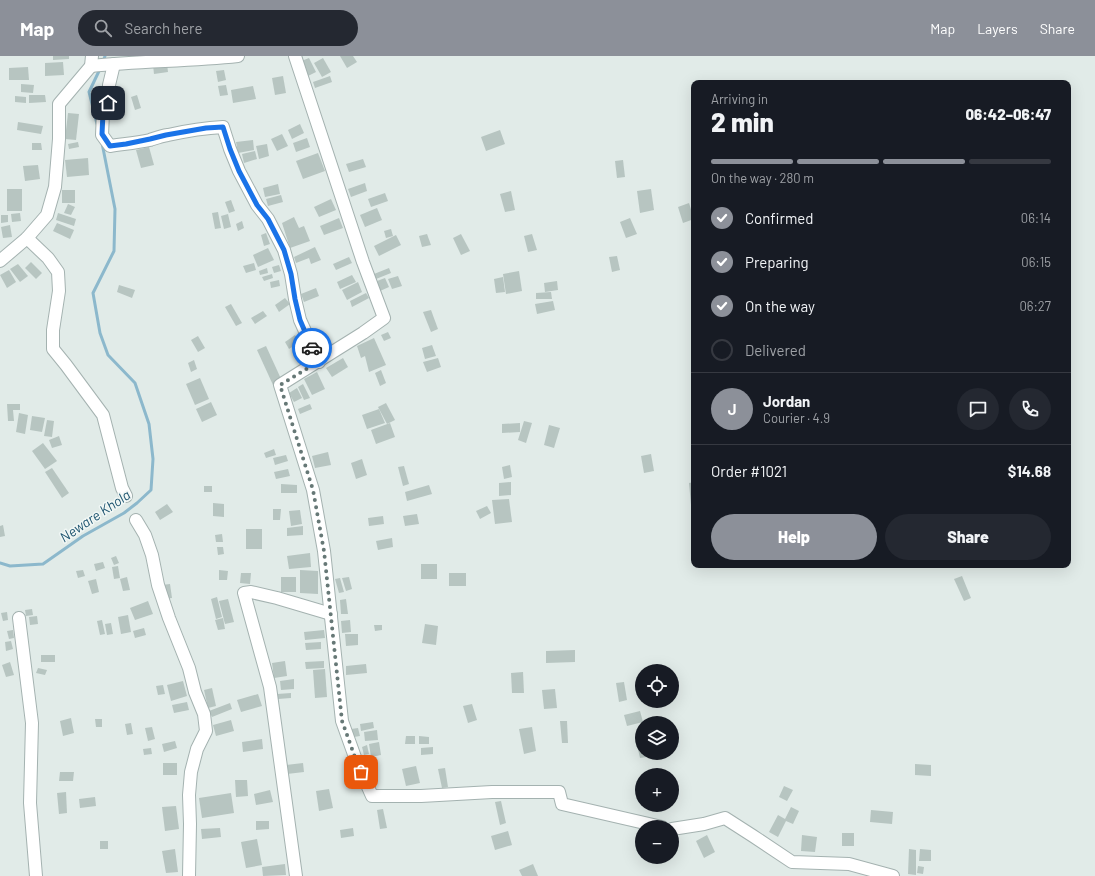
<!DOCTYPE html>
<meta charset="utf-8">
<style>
:root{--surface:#171b24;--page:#242831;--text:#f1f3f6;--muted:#9ea1a6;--line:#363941;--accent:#8c9099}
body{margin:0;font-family:Barlow,sans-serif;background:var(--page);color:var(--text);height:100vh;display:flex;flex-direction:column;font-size:15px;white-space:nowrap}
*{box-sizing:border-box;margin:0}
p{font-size:13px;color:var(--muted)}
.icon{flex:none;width:22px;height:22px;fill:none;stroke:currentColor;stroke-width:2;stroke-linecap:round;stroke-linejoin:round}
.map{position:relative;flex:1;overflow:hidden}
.drawer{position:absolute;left:691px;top:24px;width:380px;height:488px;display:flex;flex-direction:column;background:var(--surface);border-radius:8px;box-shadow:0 4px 16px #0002}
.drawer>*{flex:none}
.tools{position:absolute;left:635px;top:608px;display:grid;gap:8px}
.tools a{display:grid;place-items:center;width:44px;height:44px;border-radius:50%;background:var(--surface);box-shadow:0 4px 16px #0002;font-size:20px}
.pin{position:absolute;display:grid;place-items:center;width:34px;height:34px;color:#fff;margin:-17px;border-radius:8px;box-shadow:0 2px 6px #0006}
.courier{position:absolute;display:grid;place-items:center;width:40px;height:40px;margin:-20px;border:3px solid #1a73e8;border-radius:50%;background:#fff;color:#222;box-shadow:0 1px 5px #0007}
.headline em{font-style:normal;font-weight:800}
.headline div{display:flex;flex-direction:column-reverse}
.headline{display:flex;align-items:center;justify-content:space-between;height:68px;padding:0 20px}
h1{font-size:26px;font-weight:800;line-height:30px}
.bar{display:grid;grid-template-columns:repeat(4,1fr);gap:6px 4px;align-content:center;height:48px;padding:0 20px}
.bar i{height:5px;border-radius:3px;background:var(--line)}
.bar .active{background:var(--accent)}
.bar p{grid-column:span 4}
.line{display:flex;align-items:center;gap:10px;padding:0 20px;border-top:1px solid var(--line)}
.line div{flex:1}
.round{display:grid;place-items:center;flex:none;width:42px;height:42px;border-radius:21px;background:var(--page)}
ol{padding:0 20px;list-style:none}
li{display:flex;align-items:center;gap:12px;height:44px}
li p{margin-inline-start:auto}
li .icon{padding:4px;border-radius:50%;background:var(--accent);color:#fff;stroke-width:4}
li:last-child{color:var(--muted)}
li i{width:22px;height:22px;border:2px solid var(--line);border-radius:50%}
.button{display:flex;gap:8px;margin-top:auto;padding:8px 20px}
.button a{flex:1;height:46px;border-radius:24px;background:var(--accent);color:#fff;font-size:16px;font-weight:800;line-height:46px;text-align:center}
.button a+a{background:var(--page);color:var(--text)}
header{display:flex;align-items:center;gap:24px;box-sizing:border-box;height:56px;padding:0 20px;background:var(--accent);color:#fff}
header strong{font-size:19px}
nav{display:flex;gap:22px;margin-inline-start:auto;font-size:14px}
.search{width:280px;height:36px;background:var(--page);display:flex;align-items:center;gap:10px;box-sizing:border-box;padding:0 14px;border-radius:22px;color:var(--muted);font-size:15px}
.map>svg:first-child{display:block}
</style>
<header>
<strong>Map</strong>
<div class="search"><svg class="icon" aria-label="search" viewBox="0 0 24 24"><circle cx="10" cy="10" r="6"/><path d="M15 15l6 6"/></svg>Search here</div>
<nav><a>Map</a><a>Layers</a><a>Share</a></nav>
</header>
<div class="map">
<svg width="1095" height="820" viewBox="0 0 1095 820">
<rect width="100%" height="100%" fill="#e1ebe8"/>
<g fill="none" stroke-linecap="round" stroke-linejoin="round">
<!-- stream -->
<g stroke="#8cb8cc" stroke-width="3">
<path d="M103,6l2,-6"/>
<path d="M97,68l-8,-32 11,-23"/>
<path d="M0,507l10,3 33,-2 40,-28 41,-23 13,-10 14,-13 2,-31 -4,-35 -14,-41 -27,-28 -8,-22 -7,-40 21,-42 1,-42 -13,-66"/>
</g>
</g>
<!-- building -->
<g fill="#b7c5c1">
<path d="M53,0h16v3l-16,1z"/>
<path d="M340,0h13l4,6 -10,6z"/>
<path d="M309,2l7,14 -10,5 -7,-15z"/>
<path d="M323,2l8,14 -9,5 -8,-14z"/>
<path d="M63,6l1,13 -19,1v-13z"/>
<path d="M167,8l1,8 -14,2 -1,-9z"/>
<path d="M28,11l1,13h-20v-12z"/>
<path d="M224,14l2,10 -8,2 -2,-11z"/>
<path d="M283,20l3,17 -11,2 -3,-17z"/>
<path d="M330,20l2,6 -17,6 -2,-6z"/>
<path d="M21,28l13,1 -1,8 -12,-1z"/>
<path d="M226,29l2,10 -8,1 -2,-10z"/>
<path d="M253,30l3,13 -23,4 -2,-13z"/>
<path d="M29,39h16l1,7 -17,1z"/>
<path d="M137,39l4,13 -6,2 -4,-13z"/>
<path d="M15,40l11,1v6l-11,-1z"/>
<path d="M68,57l11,1 -3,26 -11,-1z"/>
<path d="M18,66l25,4 -2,8 -24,-4z"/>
<path d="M300,68l4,9 -12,6 -4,-9z"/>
<path d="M500,74l5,14 -19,7 -5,-14z"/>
<path d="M282,78l6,12 -11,5 -6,-12z"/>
<path d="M307,82l3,9 -14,5 -3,-9z"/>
<path d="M253,84l1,10 -16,3 -2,-11z"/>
<path d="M78,86l1,5 -10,2 -1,-5z"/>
<path d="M32,87h9l1,7h-10z"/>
<path d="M267,88l2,12 -10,3 -2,-9h1h-1l-1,-4z"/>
<path d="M149,91l5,18 -13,3 -5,-18z"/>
<path d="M255,95l2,8 -13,4 -2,-9z"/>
<path d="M318,97l7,18 -22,8 -7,-18z"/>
<path d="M88,102l1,17 -22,2 -2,-17z"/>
<path d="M363,103l3,8 -17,5 -3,-8z"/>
<path d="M623,104l2,17 -8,1 -2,-17z"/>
<path d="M38,109l2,14 -15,2 -2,-15z"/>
<path d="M365,127l2,8 -16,6 -3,-8z"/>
<path d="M278,128l2,10 -15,3 -2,-9z"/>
<rect x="7" y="133" width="15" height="22"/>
<path d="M651,133l3,21 -14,3 -3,-22z"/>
<rect x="62" y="134" width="13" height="13"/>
<path d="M511,135l4,19 -10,2 -5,-18z"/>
<path d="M385,137l3,8 -17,6 -3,-8z"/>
<path d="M281,139l2,7 -15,4 -2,-7z"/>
<path d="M331,143l5,11 -17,7 -5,-10z"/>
<path d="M231,144l4,11 -6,2 -4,-11z"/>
<path d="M689,147l5,16 -11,4 -5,-16z"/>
<path d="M68,148l7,3 -4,8 -7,-2z"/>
<path d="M377,152l5,12 -17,7 -5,-12z"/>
<path d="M218,156l3,16 -6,1 -3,-16z"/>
<path d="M20,157l1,8 -9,1 -1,-8z"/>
<path d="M58,157l18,6 -2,7 -18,-6z"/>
<path d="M228,158l3,13 -7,2 -3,-13z"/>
<path d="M1,159h7v7l-7,1z"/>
<path d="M294,161l5,11 5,-2 6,15 -20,7 -8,-25z"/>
<path d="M339,162l4,10 -19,7 -4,-9z"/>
<path d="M630,162l7,16 -11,4 -6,-16z"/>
<path d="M242,165l2,7 -6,3 -2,-7z"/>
<path d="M57,167l17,7 -4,9 -17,-8z"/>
<path d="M10,169l2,12 -9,1 -2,-11z"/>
<path d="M391,173l2,7 -7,2 -2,-7z"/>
<path d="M266,177l4,11 -6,2 -3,-11z"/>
<path d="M427,178l4,11 -9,2 -3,-11z"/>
<path d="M461,178l9,17 -9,4 -8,-17z"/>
<path d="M532,178l5,16 -9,2 -4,-16z"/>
<path d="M396,179l5,10 -22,11 -5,-10z"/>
<path d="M315,191l6,13 -10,4 -2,-6 -13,5 -2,-6z"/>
<path d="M268,192l6,12 -16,7 -5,-12z"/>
<path d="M617,200l3,14 -8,2 -3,-15z"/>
<path d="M349,201l3,6 -16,7 -3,-6z"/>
<path d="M31,206l11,11 -6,6 -11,-11z"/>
<path d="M254,207l2,7 -10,3 -3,-7z"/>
<path d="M18,208l10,12 -8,6 -10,-13z"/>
<path d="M279,209l2,6 -7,2 -2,-6z"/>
<path d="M267,212l1,5 -8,2 -1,-4z"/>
<path d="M389,212l2,5 -15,6 -2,-5z"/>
<path d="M9,214l7,12 -9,6 -7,-13z"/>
<path d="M519,215l3,20 -16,3 -3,-20z"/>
<path d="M272,218l1,4 -9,3 -2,-4z"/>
<path d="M352,219l4,7 -16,7 -3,-7z"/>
<path d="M398,220l4,10 -10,3 -4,-10z"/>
<path d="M503,221l2,15 -9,1 -2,-14z"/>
<path d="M385,222l4,9 -9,4 -3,-10z"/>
<path d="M279,224l1,6 -9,2 -1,-6z"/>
<path d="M557,225l1,9 -13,2 -1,-9z"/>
<path d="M358,226l4,10 -15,8 -5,-10z"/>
<path d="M119,229l16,5 -3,8 -15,-6z"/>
<path d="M316,232l3,8 -15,6 -3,-8z"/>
<path d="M551,236l1,7h-16v-6z"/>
<path d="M366,237l3,5 -17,9 -2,-6z"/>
<path d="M285,242l5,6 -11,8 -4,-7z"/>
<path d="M553,245l2,9 -18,4 -2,-10z"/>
<path d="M231,248l11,19 -6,3 -11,-19z"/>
<path d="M431,254l7,19 -7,3 -8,-20z"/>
<path d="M263,255l4,5 -12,8 -4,-6z"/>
<path d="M388,276l3,6 -7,3 -3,-6z"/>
<path d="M295,279l5,7 -11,7 -4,-7z"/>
<path d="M198,280l7,12 -7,4 -7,-12z"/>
<path d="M374,282l12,27 -17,7 -4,-16 -4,2 -4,-12z"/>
<path d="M301,288l4,8 -7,4 -4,-7z"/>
<path d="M432,289l4,11 -11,3 -3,-11z"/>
<path d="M266,290l16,35 -9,4 -16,-35z"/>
<path d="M307,297l4,9 -8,3 -4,-8z"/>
<path d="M343,302l5,9 -16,10 -6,-9z"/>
<path d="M438,302l3,9 -14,5 -4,-10z"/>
<path d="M194,304l3,9 -6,3 -3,-9z"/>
<path d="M381,314l5,13 -6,3 -5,-13z"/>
<path d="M317,316l8,17 -13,6 -8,-16z"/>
<path d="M200,322l9,21 -14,6 -9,-21z"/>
<path d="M303,328l7,14 -6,2 -6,-13z"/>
<path d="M297,332l5,10 -8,4 -5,-9z"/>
<path d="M211,346l6,13 -15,7 -6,-13z"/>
<path d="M386,347l9,17 -8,4 -9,-17z"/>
<path d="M7,348h13v6h-7l1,11h-6z"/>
<path d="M310,348l2,5 -12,5 -2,-5z"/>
<path d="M379,353l6,14 -18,6 -5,-14z"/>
<path d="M19,357l9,2 -3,19 -9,-2z"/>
<path d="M32,360l13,2 -3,14 -12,-2z"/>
<path d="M47,364l7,1 -2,16 -8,-1z"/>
<path d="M524,365l8,2 -6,20 -8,-3z"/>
<path d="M390,367l5,14 -19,7 -5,-14z"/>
<path d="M520,367v9l-18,1v-9z"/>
<path d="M549,369l11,3 -6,20 -10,-3z"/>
<path d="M59,380l3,9 -10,3 -3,-8z"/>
<path d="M43,387l14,18 -12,8 -13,-18z"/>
<path d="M274,393l2,6 -10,3 -2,-5z"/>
<path d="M328,396l3,13 -16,3 -3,-12z"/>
<path d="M651,398l3,17 -10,2 -3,-17z"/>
<path d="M286,399l2,6 -13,4 -2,-7z"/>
<path d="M362,403l5,16 -11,4 -5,-16z"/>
<path d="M510,409l2,12 -8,2 -2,-12z"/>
<path d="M404,410l5,18 -6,2 -5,-19z"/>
<path d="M52,412l17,25 -7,5 -17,-26z"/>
<path d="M288,413l2,7 -14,3 -2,-7z"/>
<path d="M511,426v13l-12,1v-13z"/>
<path d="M694,426v22l-3,1 -2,-22z"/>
<path d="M281,428l16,1v8h-16z"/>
<path d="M429,429l3,9 -25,7 -2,-9z"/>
<rect x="204" y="430" width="8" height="6"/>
<path d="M509,443l3,23 -17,2 -3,-24z"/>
<path d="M213,447l11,1v13l-11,-1z"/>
<path d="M167,448l6,8 -13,8 -5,-8z"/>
<path d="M487,450l4,7 -11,6 -4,-8z"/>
<path d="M273,453h8l-1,11h-7z"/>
<path d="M300,454l2,14 -11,2 -2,-15z"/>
<path d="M417,458l2,10 -14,2 -2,-10z"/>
<path d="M383,460l1,8 -15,2 -1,-8z"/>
<path d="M3,469l2,11 -5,1v-11z"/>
<path d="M303,470v9l-16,1v-8z"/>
<rect x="246" y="473" width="16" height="20"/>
<path d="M222,478l1,8h-7l-1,-7z"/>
<path d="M392,482l1,9 -15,3 -2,-9z"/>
<path d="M217,491h6l1,7 -6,1z"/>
<path d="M310,497l1,14 -22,2 -2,-13z"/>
<path d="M116,500l3,7 -5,2 -3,-7z"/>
<path d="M103,506l2,6 -9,3 -2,-7z"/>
<rect x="421" y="508" width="16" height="15"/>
<path d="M118,510l2,12 -6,1 -2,-12z"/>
<path d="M83,514l2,6 -7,2 -2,-7z"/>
<path d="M219,514l9,1 -1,9h-8z"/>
<path d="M300,514l18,1v23l-18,-1z"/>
<path d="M241,517h10l-1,11 -10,-1z"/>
<rect x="449" y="517" width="17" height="13"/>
<path d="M962,520l9,22 -7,3 -10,-22z"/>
<path d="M127,521l3,13 -7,1 -3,-12z"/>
<rect x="281" y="521" width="15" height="15"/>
<path d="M349,521l3,12 -6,2 -4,-13z"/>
<path d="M340,522l4,14 -5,1 -4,-14z"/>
<path d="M96,523l3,13 -7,2 -4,-13z"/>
<path d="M170,528l2,14 -7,1 -3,-14z"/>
<path d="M217,541l5,20 -6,2 -5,-20z"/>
<path d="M228,543l6,23 -9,2 -6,-23z"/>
<path d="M346,543l2,15h-7l-1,-14z"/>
<path d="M148,545l5,13 -18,6 -5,-12z"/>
<path d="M32,553l1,6 -7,1 -1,-6z"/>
<path d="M7,556l1,8 -5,1 -2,-8z"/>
<path d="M128,559l3,17 -10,2 -3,-17z"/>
<path d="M37,560l1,8 -8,1 -1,-8z"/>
<path d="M223,562l2,11 -7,1 -3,-10z"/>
<path d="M102,564l3,14 -5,1 -3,-14z"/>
<path d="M350,564l1,12 -9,1 -1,-12z"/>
<path d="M111,567l2,11 -6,1 -2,-11z"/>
<path d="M425,568l13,2 -2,19 -14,-2z"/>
<path d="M374,569h8v5l-7,1z"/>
<path d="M144,572l2,7 -11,3 -2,-7z"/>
<path d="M13,574l1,8 -5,1 -2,-8z"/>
<path d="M324,574l1,8 -20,2 -1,-8z"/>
<path d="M345,578h13v11l-12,1z"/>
<path d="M11,585l2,8 -7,2 -1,-9z"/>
<path d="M321,586v7l-15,1 -1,-7z"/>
<path d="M575,594v12l-29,1v-12z"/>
<rect x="41" y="599" width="14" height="7"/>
<path d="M285,605l2,15 -13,2 -2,-15z"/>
<path d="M324,605v7l-18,1 -1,-7z"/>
<path d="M10,606l4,13 -8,2 -4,-12z"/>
<path d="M366,608l1,9 -21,2v-9z"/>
<path d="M38,612l9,2 -2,5 -9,-2z"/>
<path d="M325,613l2,28 -12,1 -2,-28z"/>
<path d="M523,616l1,21h-12l-1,-20z"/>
<path d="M294,623v10l-13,1 -1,-9z"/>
<path d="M183,625l4,15 -16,5 -4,-16z"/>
<path d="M624,626l3,18 -8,2 -3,-19z"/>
<path d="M163,629l2,9 -7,1 -2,-9z"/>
<path d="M212,632l4,18 -8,2 -4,-18z"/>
<path d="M555,633l2,19 -13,1 -2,-19z"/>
<path d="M291,637v5l-13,1 -1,-5z"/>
<path d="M258,638l4,12 -21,6 -4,-12z"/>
<path d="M187,646l2,8 -15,3 -2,-8z"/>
<path d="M230,647l2,6 -20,8 -3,-6z"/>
<path d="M472,648l5,16 -9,3 -5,-17z"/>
<path d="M640,655l3,11 -16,4 -3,-11z"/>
<path d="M71,662l3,15 -11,3 -3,-15z"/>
<path d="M95,663h7v8h-6z"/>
<path d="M231,664l3,11 -18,5 -3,-11z"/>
<path d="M560,665h7l1,22h-6z"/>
<path d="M373,666l1,6 -13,3 -1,-7z"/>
<path d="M131,667l2,11 -6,1 -2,-11z"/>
<path d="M152,671l3,12 -7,2 -3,-13z"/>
<path d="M532,671l4,24 -12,3 -5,-25z"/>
<path d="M358,672l2,8 -6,1 -3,-8z"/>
<path d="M377,674l1,10 -13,1 -1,-9z"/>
<path d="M406,680h9v8h-10z"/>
<path d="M419,680l10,1v7h-10z"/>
<path d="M262,683l1,10 -20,3 -1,-10z"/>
<path d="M175,685l2,7 -13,4 -2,-8z"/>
<path d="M379,686l2,13 -10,2 -2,-13z"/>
<path d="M367,689l2,9 -5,1 -2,-8z"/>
<path d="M637,689h5v8h12v3l-14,2z"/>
<path d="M433,691v7l-12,1v-7z"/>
<path d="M151,692l1,6 -8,1 -1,-6z"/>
<rect x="163" y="707" width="14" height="12"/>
<path d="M303,707l1,9 -17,2 -1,-9z"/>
<path d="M915,708l16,1v11l-16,-1z"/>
<path d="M416,710l4,17 -14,3 -4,-17z"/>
<path d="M445,712l3,19 -6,1 -4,-19z"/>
<path d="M60,716h14l-1,9h-14z"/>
<path d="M235,724h12l1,16 -12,1z"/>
<path d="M784,730l9,4 -6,11 -8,-4z"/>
<path d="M329,733l4,19 -14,3 -3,-20z"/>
<path d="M270,734l3,12 -17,3 -2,-11z"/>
<path d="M66,736l1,21 -8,1 -2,-21z"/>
<path d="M231,737l3,20 -32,5 -3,-20z"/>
<path d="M95,741l1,9 -16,2 -1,-9z"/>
<path d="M501,745l5,22 -6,2 -5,-23z"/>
<path d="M176,750l3,23 -14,2 -3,-24z"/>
<path d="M791,751l8,4 -6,13 -7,-3 -8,16 -9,-5 9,-17 7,4z"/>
<path d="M383,753l4,19 -7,1 -3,-19z"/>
<path d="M871,754l22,2 -1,12 -22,-2z"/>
<path d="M256,765h13v8l-13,1z"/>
<path d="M220,772l1,9 -19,2 -1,-10z"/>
<path d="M353,772l1,8 -13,2 -1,-8z"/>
<path d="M508,775l4,14 -17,5 -4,-14z"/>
<rect x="842" y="777" width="12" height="13"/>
<path d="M707,779l8,17 -11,6 -8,-17z"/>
<path d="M802,779l15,2 -2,15 -14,-1z"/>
<path d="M257,783l5,26 -16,3 -5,-26z"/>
<rect x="100" y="785" width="8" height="8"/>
<path d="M175,793l3,23 -12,1 -4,-22z"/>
<path d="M909,793l7,1v25l-8,-1z"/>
<path d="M920,793l11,1v11h-12z"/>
<path d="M285,808l1,11 -23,1 -1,-9z"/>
<path d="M533,808l5,12h-16l-3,-6z"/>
<path d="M918,810l6,1 -1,7 -6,-1z"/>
</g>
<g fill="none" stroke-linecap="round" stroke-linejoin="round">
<defs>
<g id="minor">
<path d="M295,0l68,206 21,56 -21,15 -83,52 33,105 11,61 18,170 14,39 16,36h49l71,-4h67l3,12 100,23"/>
<path d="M114,8l-5,21v18l-6,10 -1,22 8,11c13,-2 26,-3 40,-6 6,-2 11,-4 18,-5 18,-4 36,-7 55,-8l7,22 9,22 18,34 11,14 16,31 7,24 4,25 5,21 19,42"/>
<path d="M91,10c49,-5 98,-5 147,-10"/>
<path d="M27,182l21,20 10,14 1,19 -6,39v19l13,16 37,50 19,73 4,8"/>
<path d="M0,205l27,-23 20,-23 8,-28 4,-48v-35l32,-38 1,-10"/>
<path d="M136,464l9,15 7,20 6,30 11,33 20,50 6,24 9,22 2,17 -9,18 -6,23 -2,23 1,29 -1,52"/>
<path d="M19,562l13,105 -2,80 6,73"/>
<path d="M672,773l32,-5 21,-6 28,18 39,26 57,2 44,12"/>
<path d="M296,820l-26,-189 -26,-94 7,-1 26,6 54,16"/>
</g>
</defs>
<!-- minor casing -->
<use href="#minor" stroke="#a4b2b0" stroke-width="14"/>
<!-- minor -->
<use href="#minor" stroke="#fff" stroke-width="12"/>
</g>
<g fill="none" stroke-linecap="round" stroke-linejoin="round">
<!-- done -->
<path stroke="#667876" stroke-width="4" stroke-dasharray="0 7.2" d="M312,292l6,14 -38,23 33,105 11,61 18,170 14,39 5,12"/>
<!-- route -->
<path stroke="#1a73e8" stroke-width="5" d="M108,47l-5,10 -1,21 8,12 16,-2 24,-5 16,-4 40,-7 17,-1 7,22 9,22 18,34 11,14 16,31 7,24 4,25 5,21 12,28"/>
</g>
<g text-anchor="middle" stroke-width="3" stroke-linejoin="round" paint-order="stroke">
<!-- water labels -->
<g font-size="14" font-style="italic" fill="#215772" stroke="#f1f7f5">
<text transform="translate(95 460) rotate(-34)" y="5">Neware Khola</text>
</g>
</g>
</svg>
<div class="tools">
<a><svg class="icon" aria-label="locate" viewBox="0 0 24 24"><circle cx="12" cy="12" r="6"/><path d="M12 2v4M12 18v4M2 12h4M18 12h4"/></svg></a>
<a><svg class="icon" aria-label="layers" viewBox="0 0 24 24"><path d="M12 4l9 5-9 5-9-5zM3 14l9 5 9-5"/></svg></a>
<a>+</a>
<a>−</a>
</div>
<div class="pin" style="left:361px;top:716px;background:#ea580c"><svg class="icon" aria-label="bag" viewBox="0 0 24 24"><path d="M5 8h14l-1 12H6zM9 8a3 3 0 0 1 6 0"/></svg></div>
<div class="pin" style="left:108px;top:47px;background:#1f2937"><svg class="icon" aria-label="home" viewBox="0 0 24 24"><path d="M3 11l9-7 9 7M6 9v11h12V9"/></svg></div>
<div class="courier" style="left:312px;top:292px"><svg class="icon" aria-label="car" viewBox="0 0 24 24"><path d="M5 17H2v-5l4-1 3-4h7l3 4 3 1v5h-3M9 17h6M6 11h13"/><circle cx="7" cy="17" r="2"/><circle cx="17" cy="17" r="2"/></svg></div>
<section class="drawer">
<div class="headline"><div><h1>2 min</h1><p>Arriving in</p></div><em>06:42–06:47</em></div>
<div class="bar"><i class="active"></i><i class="active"></i><i class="active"></i><i></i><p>On the way · 280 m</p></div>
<ol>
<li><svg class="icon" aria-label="check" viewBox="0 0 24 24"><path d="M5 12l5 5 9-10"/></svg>Confirmed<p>06:14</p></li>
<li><svg class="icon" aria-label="check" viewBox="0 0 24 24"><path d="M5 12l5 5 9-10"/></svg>Preparing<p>06:15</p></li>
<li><svg class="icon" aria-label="check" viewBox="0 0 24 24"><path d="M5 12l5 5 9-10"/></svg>On the way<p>06:27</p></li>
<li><i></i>Delivered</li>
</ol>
<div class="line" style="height:72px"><b class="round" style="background:var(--accent);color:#fff">J</b><div><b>Jordan</b><p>Courier · 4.9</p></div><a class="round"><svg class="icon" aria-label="chat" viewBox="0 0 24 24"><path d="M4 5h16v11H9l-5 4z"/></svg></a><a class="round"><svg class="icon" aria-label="phone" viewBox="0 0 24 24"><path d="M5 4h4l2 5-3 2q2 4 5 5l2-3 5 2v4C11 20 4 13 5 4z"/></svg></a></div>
<div class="line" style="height:52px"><div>Order #1021</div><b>$14.68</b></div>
<div class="button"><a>Help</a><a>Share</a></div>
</section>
</div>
